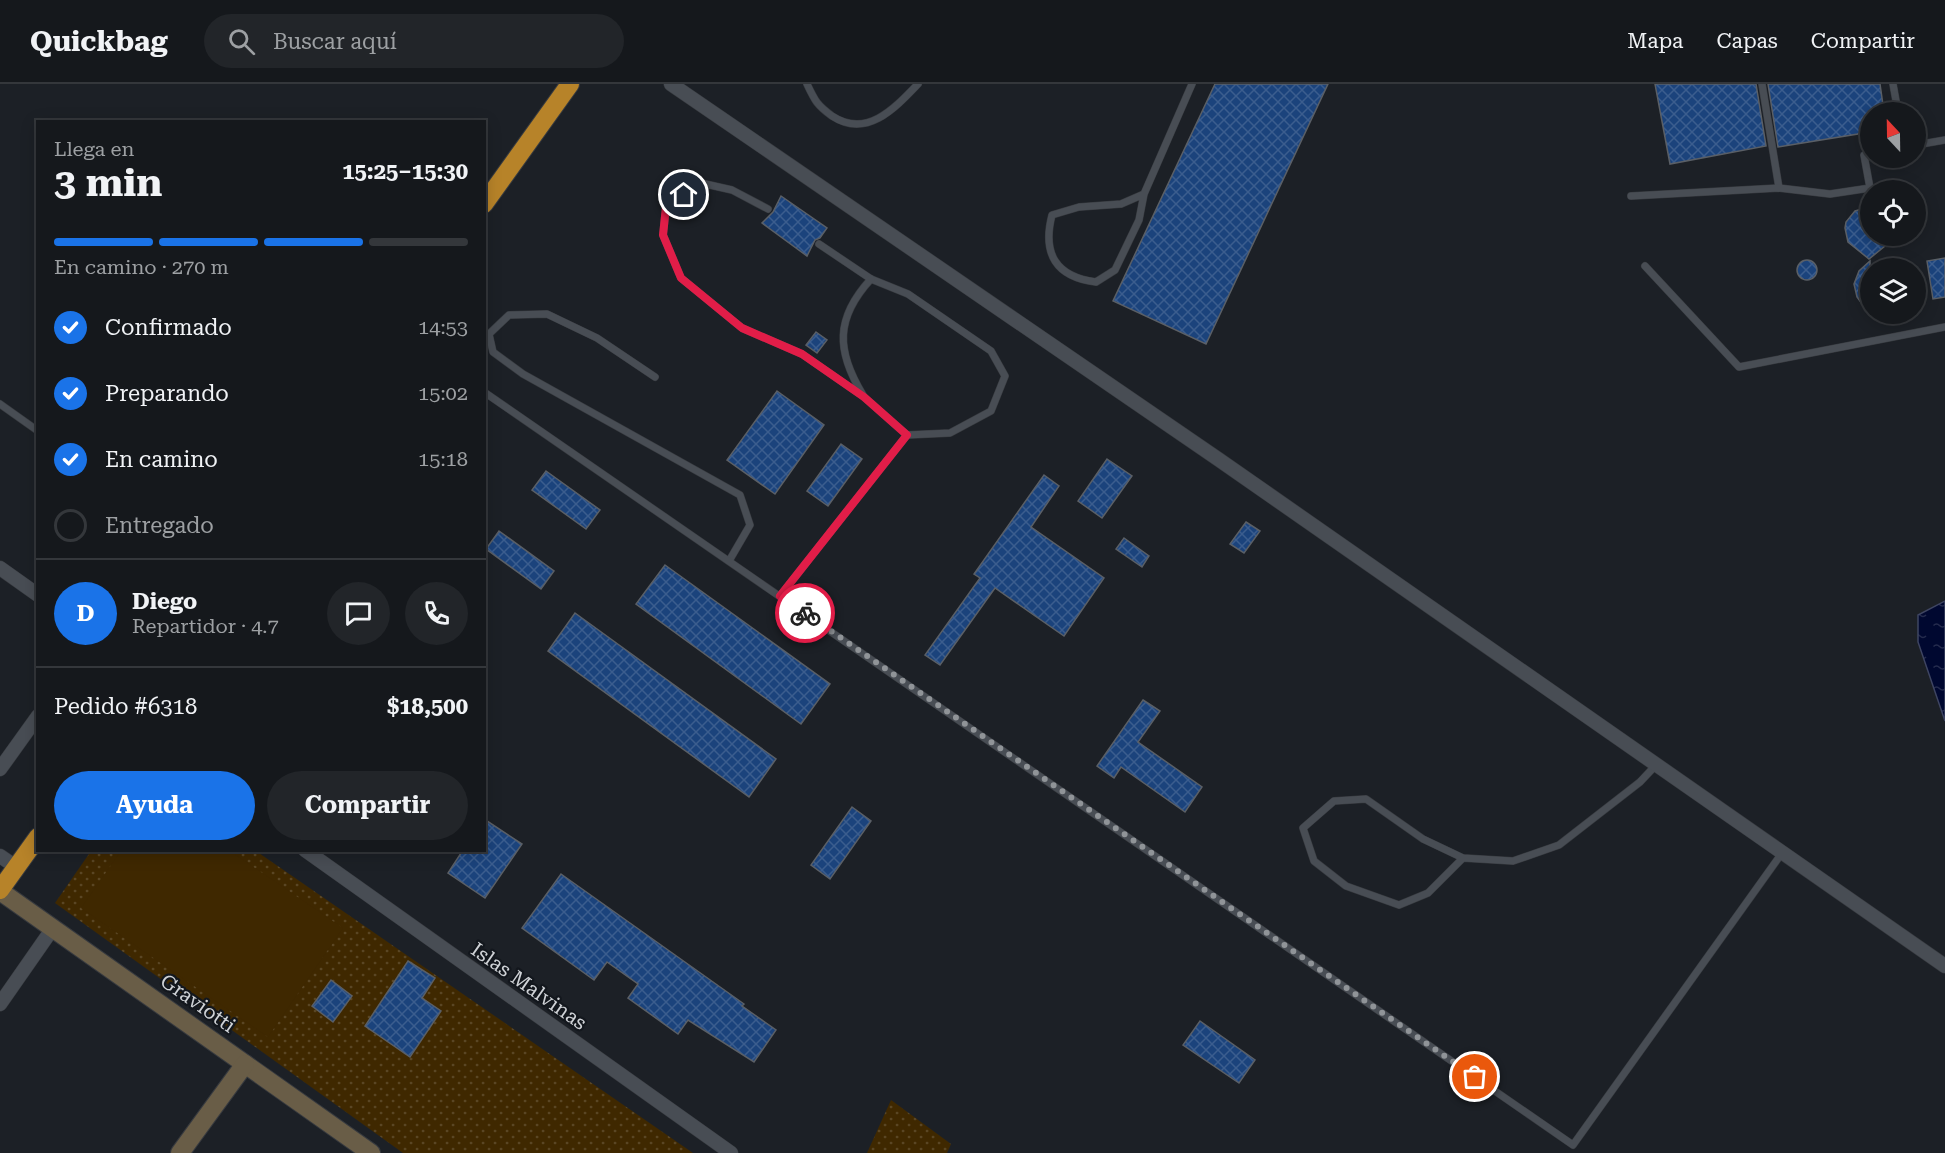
<!DOCTYPE html>
<html lang="es">
<meta charset="utf-8">
<style>
:root{--surface:#15181c;--page:#222529;--text:#f1f3f6;--muted:#9da0a3;--line:#34373b;--accent:#1a73e8}
body{margin:0;font-family:"Roboto Serif",serif;background:var(--page);color:var(--text);height:100vh;display:flex;flex-direction:column;font-size:22px;white-space:nowrap}
*{box-sizing:border-box;margin:0}
p{font-size:20px;color:var(--muted)}
.icon{flex:none;width:33px;height:33px;fill:none;stroke:currentColor;stroke-width:2;stroke-linecap:round;stroke-linejoin:round}
.map{position:relative;flex:1;overflow:hidden}
.side{position:absolute;left:36px;top:36px;width:450px;height:732px;display:flex;flex-direction:column;background:var(--surface);border-radius:0px;box-shadow:0 3px 15px #0003,0 0 0 2px var(--line)}
.side>*{flex:none}
.needle{width:39px;rotate:338deg}
.controls{position:absolute;left:1860px;top:18px;display:grid;gap:12px}
.controls a{display:grid;place-items:center;width:66px;height:66px;border-radius:50%;background:var(--surface);box-shadow:0 3px 15px #0003,0 0 0 2px var(--line);font-size:30px}
.pin{position:absolute;display:grid;place-items:center;width:51px;height:51px;color:#fff;margin:-26px;border:3px solid #fff;border-radius:50%;box-shadow:0 2px 6px #0007}
.courier{position:absolute;display:grid;place-items:center;width:60px;height:60px;margin:-30px;border:4px solid #e11d48;border-radius:50%;background:#fff;color:#222;box-shadow:0 2px 8px #0007}
.summary em{font-style:normal;font-weight:700}
.summary div{display:flex;flex-direction:column-reverse}
.summary{display:flex;align-items:center;justify-content:space-between;height:102px;padding:0 18px}
h1{font-size:39px;font-weight:700;line-height:45px}
.bar{display:grid;grid-template-columns:repeat(4,1fr);gap:9px 6px;align-content:center;height:72px;padding:0 18px}
.bar i{height:8px;border-radius:4px;background:var(--line)}
.bar .on{background:var(--accent)}
.bar p{grid-column:span 4}
.line{display:flex;align-items:center;gap:15px;padding:0 18px;border-top:2px solid var(--line)}
.line div{flex:1}
.round{display:grid;place-items:center;flex:none;width:63px;height:63px;border-radius:32px;background:var(--page)}
ol{padding:0 18px;list-style:none}
li{display:flex;align-items:center;gap:18px;height:66px}
li p{margin-inline-start:auto}
li .icon{padding:6px;border-radius:50%;background:var(--accent);color:#fff;stroke-width:4}
li:last-child{color:var(--muted)}
li i{width:33px;height:33px;border:3px solid var(--line);border-radius:50%}
.cta{display:flex;gap:12px;margin-top:auto;padding:12px 18px}
.cta a{flex:1;height:69px;border-radius:36px;background:var(--accent);color:#fff;font-size:24px;font-weight:700;line-height:69px;text-align:center}
.cta a+a{background:var(--page);color:var(--text)}
header{display:flex;align-items:center;gap:36px;box-sizing:border-box;height:84px;padding:0 30px;background:var(--surface);border-bottom:2px solid var(--line)}
header strong{font-size:28px}
nav{display:flex;gap:33px;margin-inline-start:auto;font-size:21px}
.search{width:420px;height:54px;background:var(--page);display:flex;align-items:center;gap:15px;box-sizing:border-box;padding:0 21px;border-radius:33px;color:var(--muted);font-size:22px}
.map>svg:first-child{display:block}
</style>
<header>
<strong>Quickbag</strong>
<div class="search"><svg class="icon" aria-label="search" viewBox="0 0 24 24"><circle cx="10" cy="10" r="6"/><path d="M15 15l6 6"/></svg>Buscar aquí</div>
<nav><a>Mapa</a><a>Capas</a><a>Compartir</a></nav>
</header>
<div class="map">
<svg width="1945" height="1069" viewBox="0 0 1945 1069">
<defs>
<pattern id="grass-dots" width="8" height="8" patternUnits="userSpaceOnUse" patternTransform="scale(1.5)"><rect width="8" height="8" fill="#3f2800"/><path d="M2 2h.1M6 6h.1" fill="none" stroke="#5a4624" stroke-width="1.8" stroke-linecap="round"/></pattern>
<pattern id="water-ripples" width="26" height="14" patternUnits="userSpaceOnUse" patternTransform="scale(1.5)"><rect width="26" height="14" fill="#000830"/><path d="M2 4q2-2 4 0t4 0M15 11q2-2 4 0t4 0" fill="none" stroke="#242b4d"/></pattern>
<pattern id="building-cross-hatch" width="8" height="8" patternUnits="userSpaceOnUse" patternTransform="scale(1.5)"><rect width="8" height="8" fill="#1b437c"/><path d="M0 0l8 8M0 8l8-8" fill="none" stroke="#3b5d8e"/></pattern>
</defs>
<rect width="100%" height="100%" fill="#1c2026"/>
<!-- grass -->
<g fill="url(#grass-dots)">
<path d="M91,767h165l437,302h-290l-348,-250z"/>
<path d="M891,1016l60,44 -4,9h-80z"/>
</g>
<!-- pitch -->
<path fill="#3f2800" d="M121,767h109l113,77 -75,109 -187,-129z"/>
<!-- water -->
<path fill="url(#water-ripples)" stroke="#3e4562" stroke-width="1.5" d="M1945,517v120l-27,-79v-27z"/>
<!-- building -->
<g fill="url(#building-cross-hatch)" stroke="#5a5f66" stroke-width="1.5">
<path d="M1215,0h113l-122,260 -93,-43z"/>
<path d="M1655,0h101l10,62 -96,18z"/>
<path d="M1768,0h112l4,28h-14v20l-92,15z"/>
<path d="M781,112l46,32 -7,10 -5,2 -8,16 -45,-33 11,-11z"/>
<path d="M1870,123v29h21l-6,10 -16,13 -21,-17 -3,-14 1,-6 9,-11z"/>
<path d="M1945,174v39l-12,2 -6,-38z"/>
<circle cx="1807" cy="186" r="10"/>
<path d="M1870,177v54l-13,-18 -3,-13 5,-13z"/>
<path d="M816,248l11,8 -10,13 -11,-8z"/>
<path d="M777,307l47,34 -49,69 -48,-34z"/>
<path d="M841,360l21,15 -34,47 -21,-15z"/>
<path d="M1107,375l25,17 -30,42 -24,-17z"/>
<path d="M546,387l54,39 -14,19 -54,-39z"/>
<path d="M1044,391l15,11 -28,41 73,51 -40,58 -69,-48 -55,77 -15,-10 55,-77 -6,-4z"/>
<path d="M1246,438l14,9 -16,22 -14,-9z"/>
<path d="M499,447l55,40 -13,18 -55,-40z"/>
<path d="M1124,454l25,18 -7,11 -26,-18z"/>
<path d="M665,481l165,119 -29,40 -165,-120z"/>
<path d="M575,529l201,146 -27,38 -201,-146z"/>
<path d="M1143,616l17,11 -22,31 64,45 -17,25 -64,-45 -7,11 -17,-12z"/>
<path d="M852,723l19,14 -41,58 -19,-14z"/>
<path d="M484,735l38,25 -37,54 -37,-25 15,-23h21z"/>
<path d="M561,790l183,130 -2,2 34,24 -22,32 -66,-42 -10,14 -50,-36 10,-14 -31,-22 -13,18 -72,-52z"/>
<path d="M408,877l27,17 -13,20 19,13 -31,46 -45,-31z"/>
<path d="M331,896l21,16 -19,26 -21,-16z"/>
<path d="M1200,937l55,39 -16,23 -56,-38z"/>
</g>
<g fill="none" stroke-linecap="round" stroke-linejoin="round">
<defs>
<g id="lane">
<path d="M807,0c8,17 10,21 25,32 35,23 63,-8 86,-32"/>
<path d="M1762,0l17,104"/>
<path d="M1893,0l5,28"/>
<path d="M1916,61l29,-5"/>
<path d="M1144,110l-23,10 -42,3 -27,8c-10,39 4,62 44,67l19,-12 24,-50 5,-26 48,-110"/>
<path d="M1631,112l148,-8 51,6 40,-6 -6,-33 6,-2"/>
<path d="M768,125l-36,-19 -31,-7 -35,24 -3,28 18,43 61,50 60,26 62,43 43,38 43,-2 41,-22 14,-35 -14,-25 -83,-57 -37,-15 -52,-35"/>
<path d="M1645,182l94,101 206,-40"/>
<path d="M655,293l-58,-39 -50,-24 -38,1 -20,19 4,18 30,22 217,121 10,30 -21,36"/>
<path d="M484,308l1089,753 209,-292"/>
<path d="M863,311c-27,-44 -28,-77 8,-116"/>
<path d="M0,320l38,27"/>
<path d="M780,512l127,-161"/>
<path d="M1463,774l-35,35 -29,12 -53,-19 -32,-25 -11,-33 31,-27 32,-2 57,40 40,19 50,3 46,-16 81,-63 16,-17"/>
</g>
<g id="street">
<path d="M671,0l547,375 727,507"/>
<path d="M0,484l38,27"/>
<path d="M0,685l38,-53"/>
<path d="M305,766l426,303"/>
<path d="M0,772l16,11"/>
<path d="M0,920l53,-76"/>
</g>
<g id="secondary">
<path d="M0,807l371,262"/>
<path d="M180,1069l65,-89"/>
</g>
<g id="highway">
<path d="M484,120l86,-120"/>
<path d="M0,806l38,-53"/>
</g>
</defs>
<!-- lane casing -->
<use href="#lane" stroke="#373a3f" stroke-width="8"/>
<!-- street casing -->
<use href="#street" stroke="#373a3f" stroke-width="15"/>
<!-- secondary casing -->
<use href="#secondary" stroke="#373a3f" stroke-width="20"/>
<!-- highway casing -->
<use href="#highway" stroke="#373a3f" stroke-width="20"/>
<!-- lane -->
<use href="#lane" stroke="#484d54" stroke-width="7"/>
<!-- street -->
<use href="#street" stroke="#484d54" stroke-width="14"/>
<!-- secondary -->
<use href="#secondary" stroke="#695d47" stroke-width="18"/>
<!-- highway -->
<use href="#highway" stroke="#b78329" stroke-width="18"/>
</g>
<g fill="none" stroke-linecap="round" stroke-linejoin="round">
<!-- done -->
<path stroke="#909498" stroke-width="6" stroke-dasharray="0 10.8" d="M805,529l670,464"/>
<!-- route -->
<path stroke="#e11d48" stroke-width="8" d="M684,111l-18,12 -3,28 18,43 61,50 60,26 62,43 43,38 -127,161 25,17"/>
</g>
<g text-anchor="middle" stroke-width="4.5" stroke-linejoin="round" paint-order="stroke">
<!-- street labels -->
<g font-size="20" fill="#cfd2d6" stroke="#13171d">
<text transform="translate(529 902) rotate(35)" y="7">Islas Malvinas</text>
<text transform="translate(198 919) rotate(35)" y="7">Graviotti</text>
</g>
</g>
</svg>
<div class="controls">
<a><svg class="needle" viewBox="-14 -14 28 28"><path d="M0-13l5 13h-10z" fill="#e53935"/><path d="M0 13l5-13h-10z" fill="#9da0a3"/></svg></a>
<a><svg class="icon" aria-label="locate" viewBox="0 0 24 24"><circle cx="12" cy="12" r="6"/><path d="M12 2v4M12 18v4M2 12h4M18 12h4"/></svg></a>
<a><svg class="icon" aria-label="layers" viewBox="0 0 24 24"><path d="M12 4l9 5-9 5-9-5zM3 14l9 5 9-5"/></svg></a>
</div>
<div class="pin" style="left:1475px;top:993px;background:#ea580c"><svg class="icon" aria-label="bag" viewBox="0 0 24 24"><path d="M5 8h14l-1 12H6zM9 8a3 3 0 0 1 6 0"/></svg></div>
<div class="pin" style="left:684px;top:111px;background:#1f2937"><svg class="icon" aria-label="home" viewBox="0 0 24 24"><path d="M3 11l9-7 9 7M6 9v11h12V9"/></svg></div>
<div class="courier" style="left:805px;top:529px"><svg class="icon" aria-label="bike" viewBox="0 0 24 24"><circle cx="6" cy="16" r="4"/><circle cx="18" cy="16" r="4"/><path d="M6 16l4-8h5l3 8M10 8l3 8H6M13 5h3"/></svg></div>
<section class="side">
<div class="summary"><div><h1>3 min</h1><p>Llega en</p></div><em>15:25–15:30</em></div>
<div class="bar"><i class="on"></i><i class="on"></i><i class="on"></i><i></i><p>En camino · 270 m</p></div>
<ol>
<li><svg class="icon" aria-label="check" viewBox="0 0 24 24"><path d="M5 12l5 5 9-10"/></svg>Confirmado<p>14:53</p></li>
<li><svg class="icon" aria-label="check" viewBox="0 0 24 24"><path d="M5 12l5 5 9-10"/></svg>Preparando<p>15:02</p></li>
<li><svg class="icon" aria-label="check" viewBox="0 0 24 24"><path d="M5 12l5 5 9-10"/></svg>En camino<p>15:18</p></li>
<li><i></i>Entregado</li>
</ol>
<div class="line" style="height:108px"><b class="round" style="background:var(--accent);color:#fff">D</b><div><b>Diego</b><p>Repartidor · 4.7</p></div><a class="round"><svg class="icon" aria-label="chat" viewBox="0 0 24 24"><path d="M4 5h16v11H9l-5 4z"/></svg></a><a class="round"><svg class="icon" aria-label="phone" viewBox="0 0 24 24"><path d="M5 4h4l2 5-3 2q2 4 5 5l2-3 5 2v4C11 20 4 13 5 4z"/></svg></a></div>
<div class="line" style="height:78px"><div>Pedido #6318</div><b>$18,500</b></div>
<div class="cta"><a>Ayuda</a><a>Compartir</a></div>
</section>
</div>
